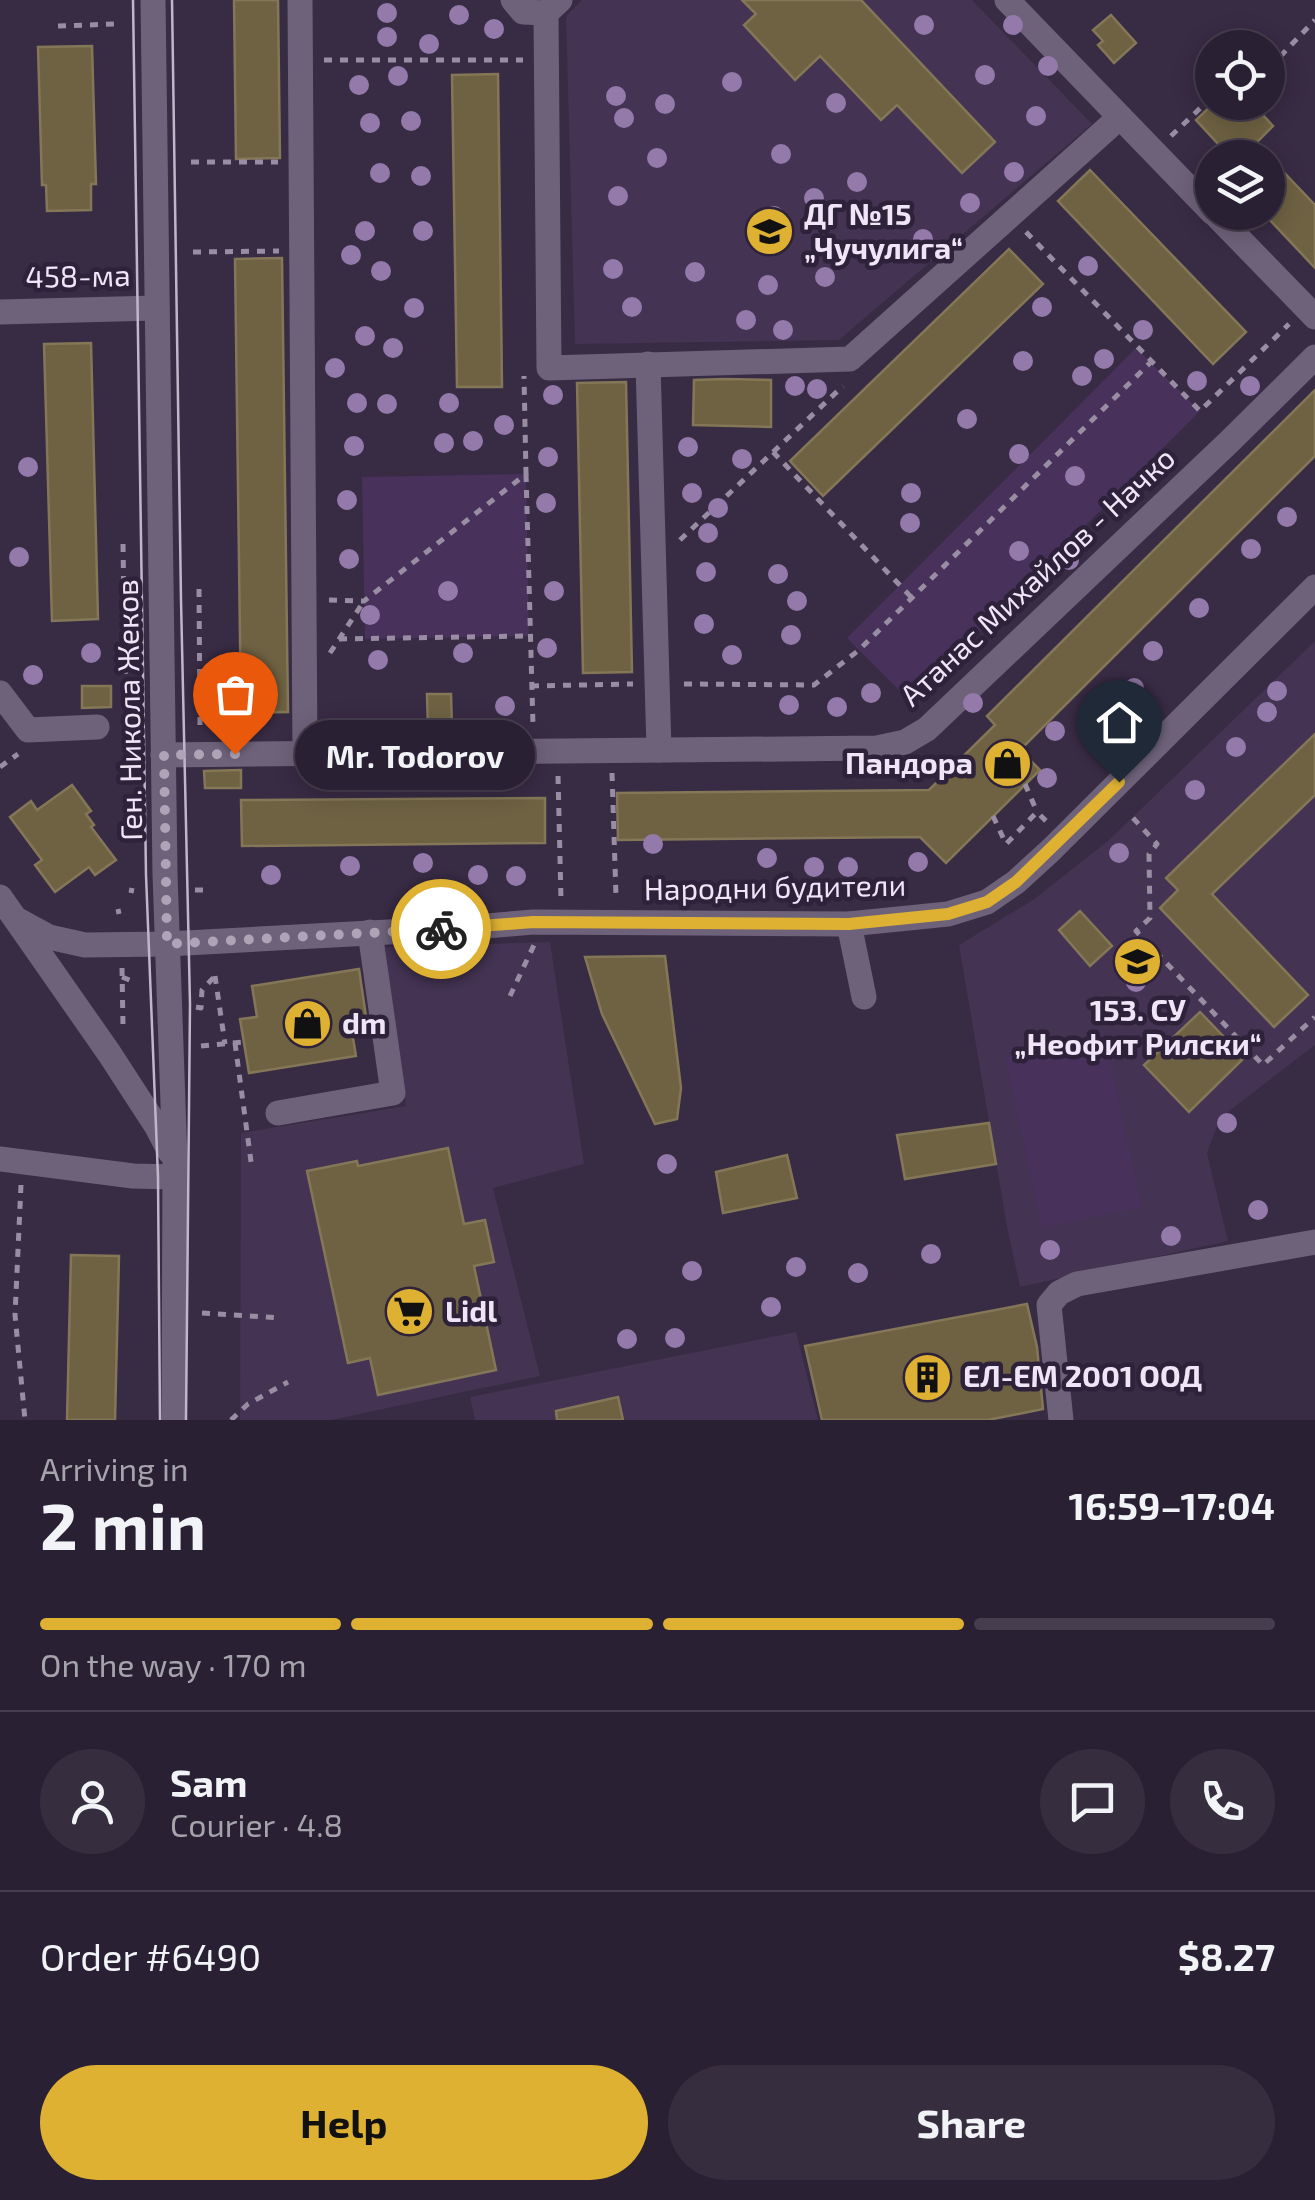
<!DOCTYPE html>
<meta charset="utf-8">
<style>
:root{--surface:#2a2033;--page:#362d3f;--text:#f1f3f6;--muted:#a5a3ac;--line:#463e4e;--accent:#deb133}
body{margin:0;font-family:"Exo 2",sans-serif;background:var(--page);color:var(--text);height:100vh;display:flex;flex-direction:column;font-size:38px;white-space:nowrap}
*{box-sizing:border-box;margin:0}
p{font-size:32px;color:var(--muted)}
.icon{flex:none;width:55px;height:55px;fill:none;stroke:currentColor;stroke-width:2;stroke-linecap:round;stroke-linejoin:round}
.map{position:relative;height:1420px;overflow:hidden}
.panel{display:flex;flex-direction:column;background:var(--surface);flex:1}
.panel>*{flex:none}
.fabs{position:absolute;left:1195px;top:30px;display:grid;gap:20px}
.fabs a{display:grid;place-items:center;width:90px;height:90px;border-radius:50%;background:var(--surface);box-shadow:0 5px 25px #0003,0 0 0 2px var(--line);font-size:50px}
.pin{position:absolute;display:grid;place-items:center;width:85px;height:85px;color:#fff;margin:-102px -42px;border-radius:50% 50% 50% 0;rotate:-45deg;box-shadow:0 0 10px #0007}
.pin .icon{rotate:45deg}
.courier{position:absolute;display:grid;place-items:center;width:100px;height:100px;margin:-50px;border:8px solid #deb133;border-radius:50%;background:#fff;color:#222;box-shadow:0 2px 12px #0007}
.bubble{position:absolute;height:70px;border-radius:35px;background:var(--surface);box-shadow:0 5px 25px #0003,0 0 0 2px var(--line);font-size:32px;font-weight:700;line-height:70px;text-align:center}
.summary em{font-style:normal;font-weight:700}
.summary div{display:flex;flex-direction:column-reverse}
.summary{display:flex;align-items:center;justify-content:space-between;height:170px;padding:0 40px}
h1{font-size:65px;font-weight:700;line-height:75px}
.bar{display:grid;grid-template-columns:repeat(4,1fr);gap:15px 10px;align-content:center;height:120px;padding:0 40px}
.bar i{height:12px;border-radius:8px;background:var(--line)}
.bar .current{background:var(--accent)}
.bar p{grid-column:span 4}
.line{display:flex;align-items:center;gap:25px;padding:0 40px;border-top:2px solid var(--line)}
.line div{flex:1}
.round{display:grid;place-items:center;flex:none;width:105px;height:105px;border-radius:52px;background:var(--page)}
.primary-button{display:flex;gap:20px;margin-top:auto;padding:20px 40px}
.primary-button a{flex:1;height:115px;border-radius:60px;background:var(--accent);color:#111;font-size:40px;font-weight:700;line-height:115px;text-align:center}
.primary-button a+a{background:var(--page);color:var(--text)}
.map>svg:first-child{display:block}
</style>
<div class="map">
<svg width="1315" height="1420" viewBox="0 0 1315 1420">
<rect width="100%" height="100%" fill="#382b44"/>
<!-- built -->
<g fill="#443353">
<path d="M582,0h390l120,124 -253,216 -264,4 -9,-328z"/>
<path d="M1315,641v404l-95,73 -13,35 21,88 -208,46 -13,-60 -48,-282 74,-45 76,-60z"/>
<path d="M550,942l34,222 -91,24 47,188 -209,44h-91l1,-287 165,-27 -21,-159z"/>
<path d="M796,1332l22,88h-343l-5,-23z"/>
</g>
<!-- green -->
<g fill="#48315b">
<path d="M1136,348l64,63 -290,290 -63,-63z"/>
<path d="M526,474l3,162 -164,3 -3,-162z"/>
<path d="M1105,1036l37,171 -100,21 -37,-171z"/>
</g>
<!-- building -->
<g fill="#6f6243" stroke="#847757" stroke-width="2.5">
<path d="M234,0h44l2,158 -44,1z"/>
<path d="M742,0h119l134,142 -33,31 -65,-68 -16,15 -61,-64 -25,24 -51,-55 12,-11z"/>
<path d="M1111,15l25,28 -22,20 -16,-18 5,-4 -10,-11z"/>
<path d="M92,46l4,138h-5v26l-44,1 -1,-26h-4l-4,-138z"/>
<path d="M498,74l4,313h-45l-5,-312z"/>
<path d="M1215,102h36l22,24 -17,17 59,62v63l-47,-50v-60h-37l-35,-38z"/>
<path d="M1090,170l156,162 -33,32 -155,-163z"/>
<path d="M1009,249l34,35 -220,212 -33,-35z"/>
<path d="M282,258l6,454 -47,1 -6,-454z"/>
<path d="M91,343l7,276 -46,2 -8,-277z"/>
<path d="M724,379l47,1v47l-78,-2 1,-45z"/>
<path d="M626,382l6,290 -49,1 -6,-290z"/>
<path d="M1315,390v66l-295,294 20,20 -94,93 -26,-26 -302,3 -1,-47 312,-3 66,-65 -8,-9z"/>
<path d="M82,686h29v21l-29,1z"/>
<path d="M427,694h24l1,36 -24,1z"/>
<path d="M1315,734v61l-103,99 96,101 -34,32 -114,-119 18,-18 -12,-12z"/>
<path d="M241,770v18h-36l-1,-17z"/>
<path d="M72,785l19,26 -5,3 8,11 -3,2 25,33 -21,15 -6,-8 -34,25 -20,-27 7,-5 -32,-43 21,-16 6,9z"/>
<path d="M545,798v45l-303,3 -1,-46z"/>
<path d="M1080,911l32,35 -22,20 -31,-36z"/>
<path d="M665,956l16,132 -4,31 -22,5 -53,-110 -17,-57z"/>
<path d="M359,969l9,61 -16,2 4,24 -107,17 -9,-54 17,-2 -5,-31z"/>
<path d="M1200,1012l44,46 -55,54 -45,-47z"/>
<path d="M989,1123l7,41 -91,15 -8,-44z"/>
<path d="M448,1148l16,76 21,-4 9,42 -20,4 22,104 -118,25 -8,-37 -22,5 -41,-192 50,-10 1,5z"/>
<path d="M787,1155l10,43 -74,15 -7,-41z"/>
<path d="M71,1255l48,1 -4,164h-48z"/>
<path d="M1027,1304l10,43 6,62 -55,11h-166l-17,-74z"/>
<path d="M618,1397l5,23h-66l-1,-9z"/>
</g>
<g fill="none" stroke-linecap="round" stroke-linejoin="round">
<!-- path -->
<g stroke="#988da2" stroke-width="5" stroke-dasharray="8 8" stroke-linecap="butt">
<path d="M58,26l57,-2"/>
<path d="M324,60h199"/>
<path d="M1268,66l4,-1 43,-45"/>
<path d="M1171,136l41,-39"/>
<path d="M191,162h87"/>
<path d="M1026,232l174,179 89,-87"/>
<path d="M193,252l86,-1"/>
<path d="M773,452l139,146"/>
<path d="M526,474l7,252"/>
<path d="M680,540l163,-154"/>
<path d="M123,544l2,130"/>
<path d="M199,589l1,136"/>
<path d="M329,600l35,1 162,-127 -2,-98"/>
<path d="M339,639l190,-3"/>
<path d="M330,653l34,-52"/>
<path d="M684,684l130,1 45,-35 292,-288"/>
<path d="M531,686l102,-2"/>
<path d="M928,758l20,14"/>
<path d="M0,767l18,-13"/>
<path d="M612,773l4,124"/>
<path d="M558,776l3,123"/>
<path d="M1025,784l12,28"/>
<path d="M993,816l13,28 31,-32 9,9"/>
<path d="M1133,818l24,26 -8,10 1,64 -14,13 127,134 52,-48"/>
<path d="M129,890l5,1"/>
<path d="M195,890h9"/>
<path d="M118,909l1,5"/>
<path d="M122,968l1,59"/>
<path d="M215,976l10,68"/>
<path d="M122,977l10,4"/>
<path d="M510,996l24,-51"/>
<path d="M196,1007l5,1 1,-18 13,-14"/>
<path d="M235,1043l17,126"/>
<path d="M201,1046l43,-4"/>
<path d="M21,1185l-6,130 10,105"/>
<path d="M202,1313l78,5"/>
<path d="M231,1420l17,-16 40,-22"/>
</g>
<!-- minor -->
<g stroke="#6e627a" stroke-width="25">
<path d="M153,0l12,874 10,287 -1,259"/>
<path d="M300,0l5,754"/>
<path d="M513,0l10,12 23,1"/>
<path d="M560,0l-14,13 3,355 301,-9 270,-242"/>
<path d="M1007,0l205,212"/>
<path d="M1213,212l102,105"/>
<path d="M0,312l157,-4"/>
<path d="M648,364l11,386"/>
<path d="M0,693l28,37 69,-3"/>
<path d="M163,755l714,-7 28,-6 22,-13 303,-288 85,-84"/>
<path d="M0,897l109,156 48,74 13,25"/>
<path d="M16,919l33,18 36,8 82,-1 296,-16 70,-6 316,2 99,-10 39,-12 29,-20 35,-32 264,-263"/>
<path d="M849,924l15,73"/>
<path d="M278,1113l115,-20 -23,-161"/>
<path d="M0,1159l133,17 42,1"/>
<path d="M1061,1420l-12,-115 10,-12 18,-9 238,-42"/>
</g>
<!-- tram -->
<g stroke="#c0b6c9" stroke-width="2.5">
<path d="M133,0l13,875 12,302 2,243"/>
<path d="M172,0l9,600 9,404 -4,416"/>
</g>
</g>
<!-- trees -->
<g fill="#937aaa">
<circle cx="387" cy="13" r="10"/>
<circle cx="459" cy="15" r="10"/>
<circle cx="924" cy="25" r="10"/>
<circle cx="1013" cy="25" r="10"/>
<circle cx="494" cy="29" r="10"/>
<circle cx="387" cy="37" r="10"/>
<circle cx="429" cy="44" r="10"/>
<circle cx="1048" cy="66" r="10"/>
<circle cx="985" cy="75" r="10"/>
<circle cx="398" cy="76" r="10"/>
<circle cx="732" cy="82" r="10"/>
<circle cx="359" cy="85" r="10"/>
<circle cx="616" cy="96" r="10"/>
<circle cx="836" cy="103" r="10"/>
<circle cx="665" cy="104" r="10"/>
<circle cx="1036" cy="116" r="10"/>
<circle cx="624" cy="118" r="10"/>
<circle cx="411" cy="121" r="10"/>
<circle cx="370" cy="123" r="10"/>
<circle cx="781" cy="154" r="10"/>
<circle cx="657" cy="158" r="10"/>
<circle cx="1014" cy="172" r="10"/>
<circle cx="380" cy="173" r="10"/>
<circle cx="421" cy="176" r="10"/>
<circle cx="857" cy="182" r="10"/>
<circle cx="618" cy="196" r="10"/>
<circle cx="814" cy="198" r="10"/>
<circle cx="970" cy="203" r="10"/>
<circle cx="774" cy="216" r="10"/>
<circle cx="365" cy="231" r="10"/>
<circle cx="423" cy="231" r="10"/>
<circle cx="923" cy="239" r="10"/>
<circle cx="351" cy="255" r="10"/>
<circle cx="1088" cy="266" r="10"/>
<circle cx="613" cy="269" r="10"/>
<circle cx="381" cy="271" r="10"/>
<circle cx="695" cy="272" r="10"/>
<circle cx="825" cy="277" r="10"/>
<circle cx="768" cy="285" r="10"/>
<circle cx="632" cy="307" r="10"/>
<circle cx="1042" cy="307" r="10"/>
<circle cx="414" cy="308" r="10"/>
<circle cx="746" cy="320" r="10"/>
<circle cx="783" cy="330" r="10"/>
<circle cx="1143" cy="330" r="10"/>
<circle cx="365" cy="336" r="10"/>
<circle cx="393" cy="348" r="10"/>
<circle cx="1104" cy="359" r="10"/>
<circle cx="1023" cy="361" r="10"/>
<circle cx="335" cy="368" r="10"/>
<circle cx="1082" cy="376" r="10"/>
<circle cx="1197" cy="381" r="10"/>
<circle cx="795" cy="386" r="10"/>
<circle cx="1250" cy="386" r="10"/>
<circle cx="817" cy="389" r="10"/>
<circle cx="553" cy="395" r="10"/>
<circle cx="357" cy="403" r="10"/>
<circle cx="449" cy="403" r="10"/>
<circle cx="387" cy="404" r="10"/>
<circle cx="967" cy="419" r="10"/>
<circle cx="504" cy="425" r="10"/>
<circle cx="473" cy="441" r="10"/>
<circle cx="444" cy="443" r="10"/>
<circle cx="354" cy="446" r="10"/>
<circle cx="688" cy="447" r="10"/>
<circle cx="1019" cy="454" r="10"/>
<circle cx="548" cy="457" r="10"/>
<circle cx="742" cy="459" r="10"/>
<circle cx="28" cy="467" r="10"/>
<circle cx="1075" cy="476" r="10"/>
<circle cx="692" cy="493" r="10"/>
<circle cx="911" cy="493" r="10"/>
<circle cx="347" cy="500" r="10"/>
<circle cx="546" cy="503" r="10"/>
<circle cx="718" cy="508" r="10"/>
<circle cx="1287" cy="517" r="10"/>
<circle cx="910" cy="523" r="10"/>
<circle cx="708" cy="533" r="10"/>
<circle cx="1251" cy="549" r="10"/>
<circle cx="1019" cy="551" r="10"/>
<circle cx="19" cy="557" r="10"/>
<circle cx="349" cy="559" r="10"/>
<circle cx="1069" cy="560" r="10"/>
<circle cx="706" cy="572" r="10"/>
<circle cx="778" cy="574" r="10"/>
<circle cx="448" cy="591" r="10"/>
<circle cx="554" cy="591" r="10"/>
<circle cx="797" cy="601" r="10"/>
<circle cx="1199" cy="608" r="10"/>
<circle cx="370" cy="615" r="10"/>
<circle cx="704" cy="624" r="10"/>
<circle cx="791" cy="635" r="10"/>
<circle cx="547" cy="648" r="10"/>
<circle cx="1153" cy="651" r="10"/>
<circle cx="91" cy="653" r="10"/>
<circle cx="463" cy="653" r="10"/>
<circle cx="732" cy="655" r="10"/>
<circle cx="378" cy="660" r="10"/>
<circle cx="33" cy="675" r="10"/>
<circle cx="1134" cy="688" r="10"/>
<circle cx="1277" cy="691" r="10"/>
<circle cx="871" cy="693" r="10"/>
<circle cx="973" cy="703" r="10"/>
<circle cx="789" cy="705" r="10"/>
<circle cx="505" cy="706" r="10"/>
<circle cx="837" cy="707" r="10"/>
<circle cx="1267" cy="712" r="10"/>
<circle cx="1107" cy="713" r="10"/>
<circle cx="1055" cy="731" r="10"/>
<circle cx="1236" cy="747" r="10"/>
<circle cx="1047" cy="778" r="10"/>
<circle cx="1195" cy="790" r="10"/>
<circle cx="653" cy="844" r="10"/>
<circle cx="1119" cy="853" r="10"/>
<circle cx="767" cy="858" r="10"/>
<circle cx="918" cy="862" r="10"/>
<circle cx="423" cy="863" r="10"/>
<circle cx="350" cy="866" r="10"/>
<circle cx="814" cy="867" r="10"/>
<circle cx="848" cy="867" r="10"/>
<circle cx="271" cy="875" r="10"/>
<circle cx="478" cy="875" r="10"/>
<circle cx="516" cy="876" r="10"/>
<circle cx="1136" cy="982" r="10"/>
<circle cx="1227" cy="1123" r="10"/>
<circle cx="667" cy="1164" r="10"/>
<circle cx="1258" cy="1210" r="10"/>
<circle cx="1171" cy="1236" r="10"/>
<circle cx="1050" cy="1250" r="10"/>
<circle cx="931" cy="1254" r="10"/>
<circle cx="796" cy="1267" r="10"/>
<circle cx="692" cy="1271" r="10"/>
<circle cx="858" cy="1273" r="10"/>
<circle cx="771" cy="1307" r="10"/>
<circle cx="675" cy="1338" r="10"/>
<circle cx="627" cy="1339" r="10"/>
</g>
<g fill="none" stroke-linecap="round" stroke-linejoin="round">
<!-- done -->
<path stroke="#aea4b8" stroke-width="10" stroke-dasharray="0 18" d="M235,754l-71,1 3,189 274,-15"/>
<!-- route -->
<path stroke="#deb133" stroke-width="12" d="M441,929l92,-7 316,2 99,-10 39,-12 29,-20 103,-100"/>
</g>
<!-- icons -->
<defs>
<symbol id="school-disc" viewBox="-11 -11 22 22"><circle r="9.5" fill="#deb133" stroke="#2e213a"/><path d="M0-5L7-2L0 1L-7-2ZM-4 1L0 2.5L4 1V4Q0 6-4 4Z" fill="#111"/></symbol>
<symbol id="shop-disc" viewBox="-11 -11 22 22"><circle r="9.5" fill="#deb133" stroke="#2e213a"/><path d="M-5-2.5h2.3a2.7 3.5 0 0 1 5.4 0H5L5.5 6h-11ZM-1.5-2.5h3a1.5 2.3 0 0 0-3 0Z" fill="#111"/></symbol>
<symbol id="supermarket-disc" viewBox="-11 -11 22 22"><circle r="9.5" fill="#deb133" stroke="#2e213a"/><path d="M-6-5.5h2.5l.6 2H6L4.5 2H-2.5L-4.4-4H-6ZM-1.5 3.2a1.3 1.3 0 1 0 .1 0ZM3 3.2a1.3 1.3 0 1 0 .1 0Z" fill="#111"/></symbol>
<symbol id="building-disc" viewBox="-11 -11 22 22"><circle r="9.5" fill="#deb133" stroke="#2e213a"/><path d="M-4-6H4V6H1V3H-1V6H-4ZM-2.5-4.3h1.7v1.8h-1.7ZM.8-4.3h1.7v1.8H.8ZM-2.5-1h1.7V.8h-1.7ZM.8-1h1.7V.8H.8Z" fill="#111"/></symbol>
</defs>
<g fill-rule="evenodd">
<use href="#school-disc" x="742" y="204" width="55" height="55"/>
<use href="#shop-disc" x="980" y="736" width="55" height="55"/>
<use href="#school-disc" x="1110" y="934" width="55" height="55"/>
<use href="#shop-disc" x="280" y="996" width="55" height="55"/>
<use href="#supermarket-disc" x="382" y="1284" width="55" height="55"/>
<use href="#building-disc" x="900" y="1350" width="55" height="55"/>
</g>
<g text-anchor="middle" stroke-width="9" stroke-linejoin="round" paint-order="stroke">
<!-- poi labels -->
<g font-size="30" font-weight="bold" fill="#eee5f6" stroke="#2e213a" text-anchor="start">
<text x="804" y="225">ДГ №15<tspan x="804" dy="34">„Чучулига“</tspan></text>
<text x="973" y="774" text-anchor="end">Пандора</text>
<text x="1138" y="1021" text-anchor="middle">153. СУ<tspan x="1138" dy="34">„Неофит Рилски“</tspan></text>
<text x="342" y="1034">dm</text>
<text x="445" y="1322">Lidl</text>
<text x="963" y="1387">ЕЛ-ЕМ 2001 ООД</text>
</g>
<!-- street labels -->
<g font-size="30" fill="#eee5f6" stroke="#2e213a">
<text transform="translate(78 277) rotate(-1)" y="10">458-ма</text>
<text transform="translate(1038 577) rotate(-43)" y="10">Атанас Михайлов - Начко</text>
<text transform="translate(130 710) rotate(-91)" y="10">Ген. Никола Жеков</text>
<text transform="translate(775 888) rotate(-1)" y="10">Народни будители</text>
</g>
</g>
</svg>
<div class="fabs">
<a><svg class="icon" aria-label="locate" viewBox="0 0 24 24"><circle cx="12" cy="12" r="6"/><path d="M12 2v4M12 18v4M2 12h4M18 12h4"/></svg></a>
<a><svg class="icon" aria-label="layers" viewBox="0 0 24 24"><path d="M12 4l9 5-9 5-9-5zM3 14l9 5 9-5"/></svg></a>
</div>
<div class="pin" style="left:235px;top:754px;background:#ea580c"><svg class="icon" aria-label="bag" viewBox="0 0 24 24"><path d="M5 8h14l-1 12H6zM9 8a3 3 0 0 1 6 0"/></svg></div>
<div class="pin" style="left:1119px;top:782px;background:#1f2937"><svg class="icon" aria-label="home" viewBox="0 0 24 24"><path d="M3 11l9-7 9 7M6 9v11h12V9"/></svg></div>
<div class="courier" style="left:441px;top:929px"><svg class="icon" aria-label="bike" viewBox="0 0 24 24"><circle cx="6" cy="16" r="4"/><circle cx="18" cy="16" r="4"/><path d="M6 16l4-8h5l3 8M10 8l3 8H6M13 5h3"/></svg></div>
<div class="bubble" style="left:295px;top:720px;width:240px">Mr. Todorov</div>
</div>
<section class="panel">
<div class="summary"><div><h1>2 min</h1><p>Arriving in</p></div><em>16:59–17:04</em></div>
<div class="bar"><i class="current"></i><i class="current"></i><i class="current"></i><i></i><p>On the way · 170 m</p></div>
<div class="line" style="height:180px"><a class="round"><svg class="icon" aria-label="person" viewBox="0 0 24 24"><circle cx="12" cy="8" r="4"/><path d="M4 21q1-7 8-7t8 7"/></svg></a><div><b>Sam</b><p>Courier · 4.8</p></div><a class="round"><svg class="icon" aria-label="chat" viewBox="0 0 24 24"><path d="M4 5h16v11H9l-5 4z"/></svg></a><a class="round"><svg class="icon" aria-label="phone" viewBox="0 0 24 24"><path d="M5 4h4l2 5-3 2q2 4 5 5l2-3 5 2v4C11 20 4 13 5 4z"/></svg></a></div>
<div class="line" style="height:130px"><div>Order #6490</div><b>$8.27</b></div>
<div class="primary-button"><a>Help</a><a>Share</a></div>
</section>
